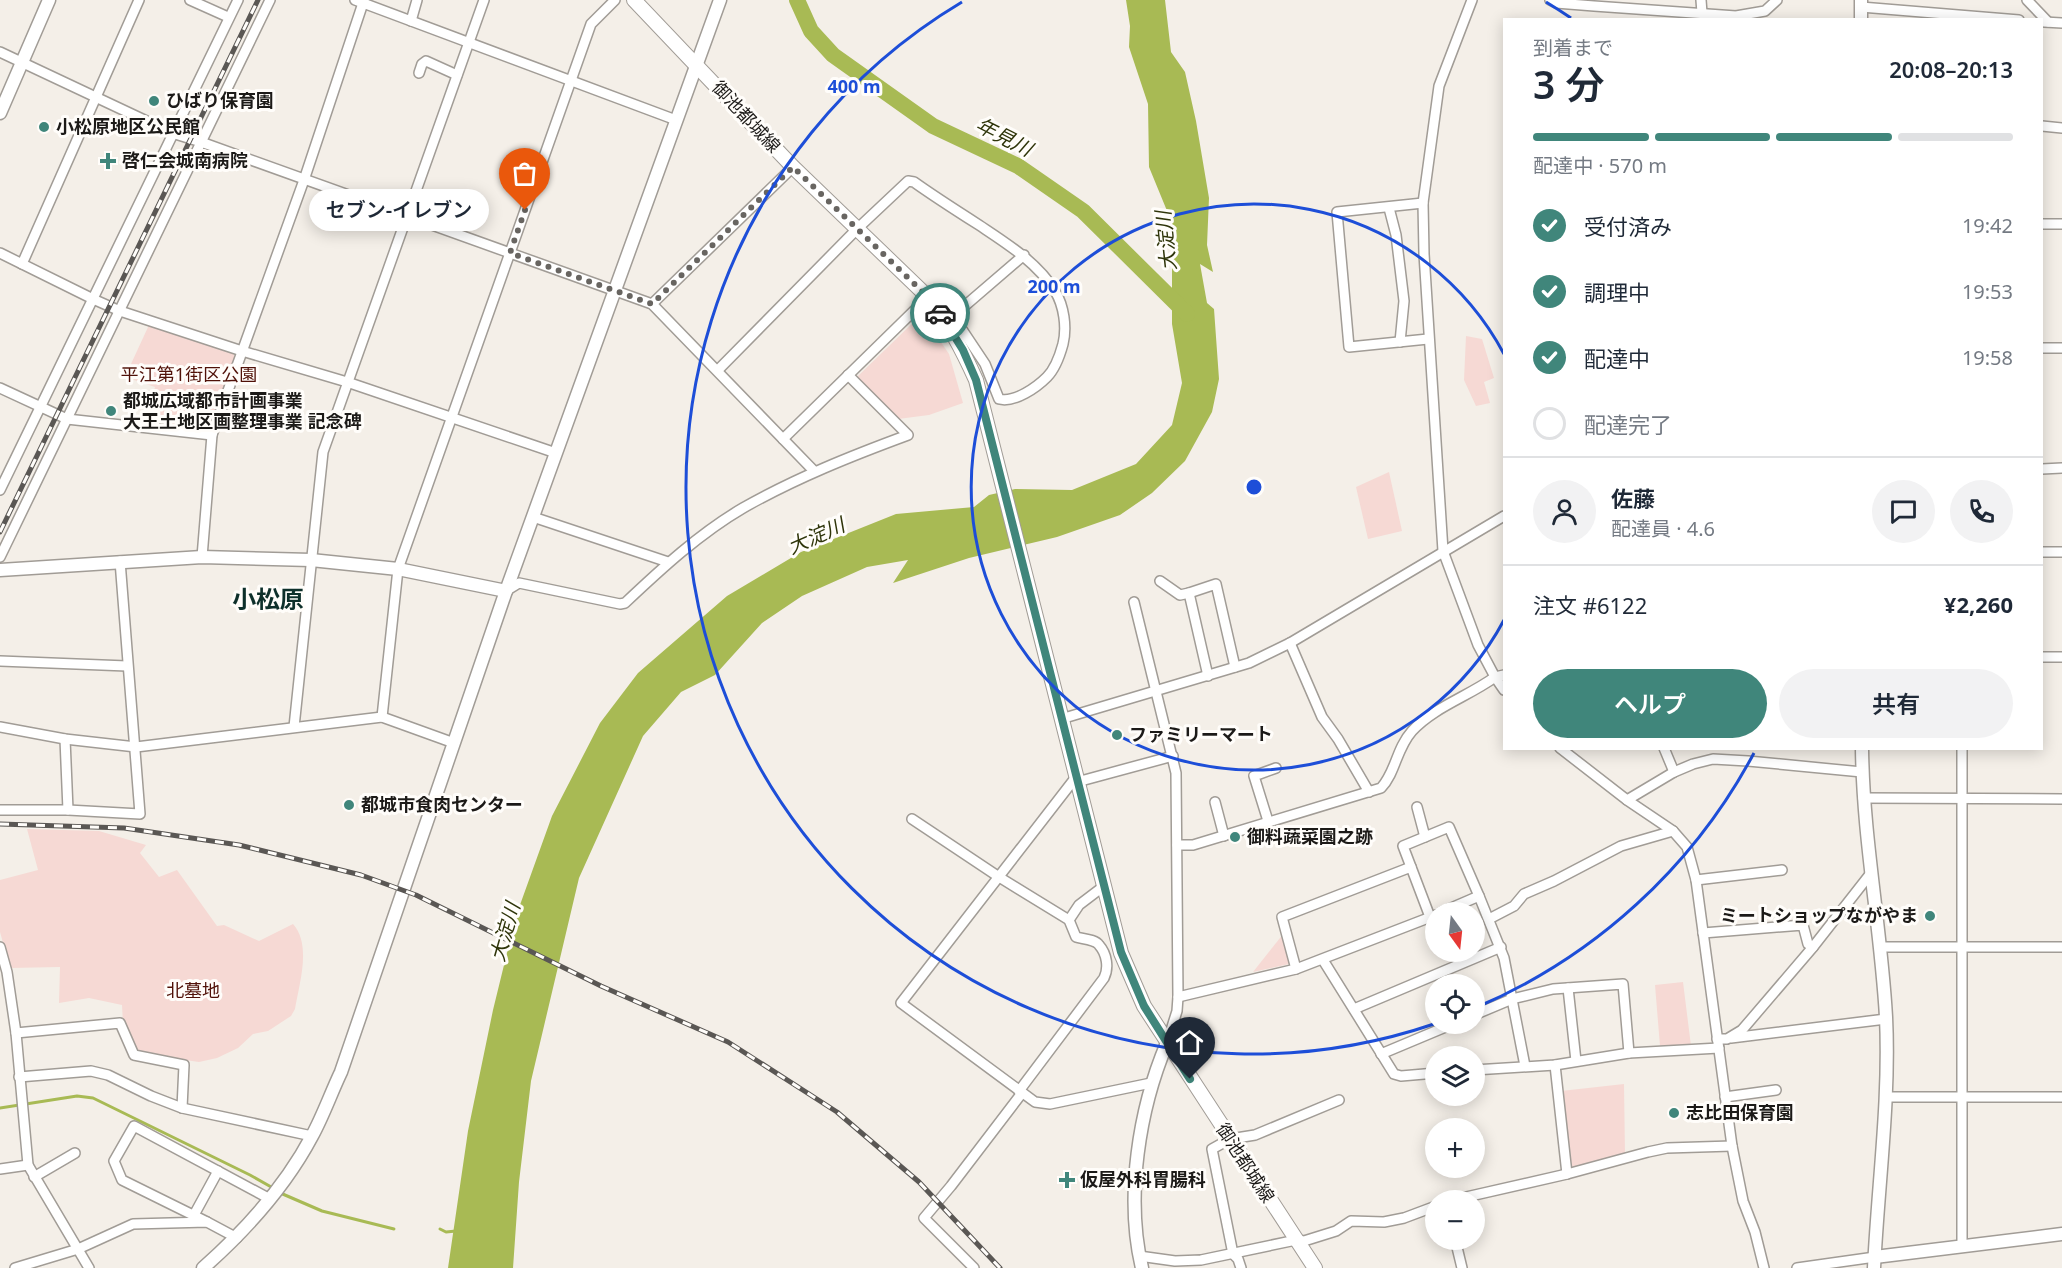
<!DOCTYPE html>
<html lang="ja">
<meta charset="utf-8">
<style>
:root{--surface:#fff;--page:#f2f2f3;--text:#1f2937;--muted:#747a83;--line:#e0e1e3;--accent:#40867b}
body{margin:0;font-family:"Noto Sans","Noto Sans JP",sans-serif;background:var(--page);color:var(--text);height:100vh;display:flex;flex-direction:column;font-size:22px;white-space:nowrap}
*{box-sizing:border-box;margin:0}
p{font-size:20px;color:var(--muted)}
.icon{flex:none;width:33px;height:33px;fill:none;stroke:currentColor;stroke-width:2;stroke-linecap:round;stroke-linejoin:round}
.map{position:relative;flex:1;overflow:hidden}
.details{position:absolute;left:1503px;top:18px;width:540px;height:732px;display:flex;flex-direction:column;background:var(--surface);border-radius:0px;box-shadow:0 3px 15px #0003}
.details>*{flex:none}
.needle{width:39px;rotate:165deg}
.fabs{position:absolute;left:1425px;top:902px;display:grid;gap:12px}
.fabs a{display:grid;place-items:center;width:60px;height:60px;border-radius:50%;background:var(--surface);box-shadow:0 3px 15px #0003;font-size:30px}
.pin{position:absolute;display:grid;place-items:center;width:51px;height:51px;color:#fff;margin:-62px -26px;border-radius:50% 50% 50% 0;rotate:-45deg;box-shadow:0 0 6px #0007}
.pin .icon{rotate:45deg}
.courier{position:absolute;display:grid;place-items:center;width:60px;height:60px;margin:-30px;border:4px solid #40867b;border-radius:50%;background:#fff;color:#222;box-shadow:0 2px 8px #0007}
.bubble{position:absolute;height:42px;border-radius:21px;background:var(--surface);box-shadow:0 3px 15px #0003;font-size:20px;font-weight:600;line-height:42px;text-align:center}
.headline em{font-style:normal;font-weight:600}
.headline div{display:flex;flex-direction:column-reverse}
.headline{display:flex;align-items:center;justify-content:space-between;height:102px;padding:0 30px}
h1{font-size:39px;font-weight:600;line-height:45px}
.bar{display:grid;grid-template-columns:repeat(4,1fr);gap:9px 6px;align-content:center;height:72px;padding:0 30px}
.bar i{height:8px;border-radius:4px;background:var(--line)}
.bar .current{background:var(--accent)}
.bar p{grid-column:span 4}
.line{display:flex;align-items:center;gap:15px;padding:0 30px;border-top:2px solid var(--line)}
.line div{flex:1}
.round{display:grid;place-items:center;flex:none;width:63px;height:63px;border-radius:32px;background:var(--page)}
ol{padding:0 30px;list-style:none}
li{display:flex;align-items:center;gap:18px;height:66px}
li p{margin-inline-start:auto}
li .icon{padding:6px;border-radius:50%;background:var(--accent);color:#fff;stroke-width:4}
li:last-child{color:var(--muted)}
li i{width:33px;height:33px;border:3px solid var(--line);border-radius:50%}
.cta{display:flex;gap:12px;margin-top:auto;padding:12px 30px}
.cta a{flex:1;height:69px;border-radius:36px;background:var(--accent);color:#fff;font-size:24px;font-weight:600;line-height:69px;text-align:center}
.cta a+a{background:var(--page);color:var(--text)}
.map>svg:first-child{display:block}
</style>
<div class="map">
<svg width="2062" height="1268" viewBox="0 0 2062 1268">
<rect width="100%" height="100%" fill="#f4efe8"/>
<!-- green -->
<g fill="#f6d9d4">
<path d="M922,314l27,40 14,49 -34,12 -31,4 -41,-42z"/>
<path d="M149,325l82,25 4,7 -26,71 -63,-6 9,-35 -30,-10z"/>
<path d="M1466,336l16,3 12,39 -10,4 6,21 -14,3 -12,-26z"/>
<path d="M1389,472l13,59 -34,8 -12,-52z"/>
<path d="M27,829l72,2 47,14 -6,8 19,24 18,-7 40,56 7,-1 35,16 34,-17c19,21 6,60 2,85l-4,7 -23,15 -15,3 -15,14 -21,10 -18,4 -49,-7 -14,-4 -13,-27 -1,-19 -33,-7 -30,5 1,-36 -50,1 -10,-36v-52l38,-10z"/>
<path d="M1284,933l7,29 -2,2 -36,8z"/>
<path d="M1683,982l8,64h-31l-5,-61z"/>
<path d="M1624,1084l1,71 -53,16 -3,-3 -8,-77z"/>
</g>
<!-- water -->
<path fill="#a8ba54" d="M1126,0h39l6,52 14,20 11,49 13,77 -2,47 6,27 -13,-8 7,39 7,6 5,70 -7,33 -27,49 -33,32 -32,22 -63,22 -88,21 -76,25 15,-23 -41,7 -65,29 -40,27 -47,52 -34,17 -38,44 -64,142 -48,203 -12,101 -6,86h-65l20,-137 25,-121 23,-94 36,-100 48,-93 38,-50 89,-77 74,-44 95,-38 78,-7 15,-12 26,-6 57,1 64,-26 36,-39 10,-42 -10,-59v-101l-23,-56 -1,-63 -19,-57 1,-21z"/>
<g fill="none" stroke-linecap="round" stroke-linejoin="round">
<!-- stream -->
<g stroke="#a8ba54" stroke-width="3">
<path d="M0,1108l77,-12 16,2 157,77 23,13"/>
<path d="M278,1192l44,19 72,18"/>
<path d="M440,1229l6,3 10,-1"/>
</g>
<!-- river -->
<path stroke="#a8ba54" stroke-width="16" d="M797,0l14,31 22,24 100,71 85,40 65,45 104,103"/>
<defs>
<g id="street">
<path d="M190,0l38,17"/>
<path d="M355,0l321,120"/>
<path d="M1472,0l-33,86 -16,117 1,51 19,297 35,94 17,32 9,13"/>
<path d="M1550,0l6,3 38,3 142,10 29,-5 12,-11"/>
<path d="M1701,0l1,13"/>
<path d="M2027,0l21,22"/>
<path d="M1861,7l158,13"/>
<path d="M411,21l6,-21"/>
<path d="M2044,22l18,1"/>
<path d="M0,52l172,81 29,9 451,162 162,167"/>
<path d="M419,73l3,-9 4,-3 31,14"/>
<path d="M2042,126l20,2"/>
<path d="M1423,203l-86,9 12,135 79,-8"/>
<path d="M1389,208l7,27 8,66 -4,41"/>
<path d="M2042,224h20"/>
<path d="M0,253l93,46 27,12 122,40 105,31 209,71"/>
<path d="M22,264l117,-264"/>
<path d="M652,304l141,-137"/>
<path d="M2042,348h20"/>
<path d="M718,370l139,-141 51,-48 6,1c21,15 43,29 65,43 27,18 58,37 76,66 9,15 12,36 8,53 -3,11 -7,24 -16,33 -10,10 -32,26 -48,22l-14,-35 -32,-48 71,-61"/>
<path d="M0,388l67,31 145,16"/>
<path d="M783,439l145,-142 10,-1 15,20"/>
<path d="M2042,469l20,-1"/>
<path d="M0,490l238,-490"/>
<path d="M533,517l135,45"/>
<path d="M2042,552h20"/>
<path d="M0,557l270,-557"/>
<path d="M202,557l10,-122 92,-255 60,-180"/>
<path d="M1160,581l20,14 9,-2 19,83"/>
<path d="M506,591l13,-8 101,21 5,-1c36,-34 75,-70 118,-95 53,-30 108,-52 165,-73l-60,-60"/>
<path d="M1189,593l27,-9 19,83"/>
<path d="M1134,602l42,171 2,224 -1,14 -10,32"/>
<path d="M1290,643l32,74 16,22 31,53"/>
<path d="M2042,657h20"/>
<path d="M0,661l127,5"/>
<path d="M382,717l16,-148 193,-545 24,-24"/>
<path d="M1061,719l188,-56 41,-20 214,-127"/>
<path d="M0,727l65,12 71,8 246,-30 72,26"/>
<path d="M294,727l29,-275 161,-452"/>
<path d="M65,739l3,71"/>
<path d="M1560,748l67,52 46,31 14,16 9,33 36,266 11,55 12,31 9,36"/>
<path d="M1664,748l10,24"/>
<path d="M1076,777l-175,226 134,99 15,2 101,-21"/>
<path d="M1077,782l96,-26"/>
<path d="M1863,798l199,1"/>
<path d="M1627,800l47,-28 19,-8 20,-5 35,2 114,11"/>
<path d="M1215,802l9,34"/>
<path d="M1417,807l8,30"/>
<path d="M0,810h68l72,4 -20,-253"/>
<path d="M912,819l87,58 70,43 7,17c6,2 19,2 23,8 8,9 10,23 5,33l-85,113"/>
<path d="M1268,821l-14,-45 22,-8"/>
<path d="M1177,845h16l188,-57c15,-16 15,-39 31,-57 22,-24 57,-35 83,-54l9,-2"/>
<path d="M1411,867l-8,-21 46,-19 30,69"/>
<path d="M1696,880l86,-10"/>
<path d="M1442,912l37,-16 25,62 21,108"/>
<path d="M1489,919l25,-13 10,-12 30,-13 67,-35 52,-15"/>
<path d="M1069,920l10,-15 25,-19"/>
<path d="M1703,933l100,-8 5,19 5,3"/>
<path d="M0,947l7,25 9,61 12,132 61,103"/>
<path d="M1880,947h182"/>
<path d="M1323,960l71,114 7,2 35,-3"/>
<path d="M1296,969l-14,-52 129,-50 19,50"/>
<path d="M1568,988l8,73"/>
<path d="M1178,997l118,-28 140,-54"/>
<path d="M1354,1009l147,-62"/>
<path d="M1474,1015l38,-16 41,-10 70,-5 6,69"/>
<path d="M16,1033l104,-10 14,32 50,10 -2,43"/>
<path d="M1731,1038l155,-19"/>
<path d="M1717,1039h10l15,-9 71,-83 58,-74"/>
<path d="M1381,1054l74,-31"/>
<path d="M1555,1065l12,109"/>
<path d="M1474,1070l81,-5 74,-12 90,-5"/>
<path d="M19,1077l72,-6 17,4 43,21 31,12 130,28"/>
<path d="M1725,1097l51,-7"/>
<path d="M1885,1097h177"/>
<path d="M0,1169l28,-4"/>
<path d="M34,1177l41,-24"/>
<path d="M1453,1200l114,-26 81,-22 19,-4 65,-2"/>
<path d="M194,1215l24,-44"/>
<path d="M207,1222l-85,-42 -8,-19 20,-35 136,73"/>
<path d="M1455,1239l7,29"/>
<path d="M1962,1247v-499"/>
<path d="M1139,1256l36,5 26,-1 95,-20 8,1 32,-10 15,-10 33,1 20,-4 32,-12"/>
<path d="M15,1268l63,-19 55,-25 74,-2 30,16"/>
<path d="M974,1268l-50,-50 27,-32 71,-93"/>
<path d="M1241,1268l-3,-9 -5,-5 -21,-105 18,-10 25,-4 84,-35"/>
<path d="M1797,1268l78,-11"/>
</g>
<g id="secondary">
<path d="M1861,0v20"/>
<path d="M0,113l49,-113"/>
<path d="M0,570l202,-13 109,3 87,9 108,22"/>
<path d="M1862,748c1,91 19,179 24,269 4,83 -8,168 -12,251"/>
<path d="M1875,1257l187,-23"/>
<path d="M203,1268c43,-38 82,-81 109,-132 11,-20 19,-43 29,-64l165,-481 214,-591"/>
<path d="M1142,1268c-17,-71 -3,-159 25,-225"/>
</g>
<path id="primary" d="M634,0l159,167 137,132c19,25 33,52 46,81l145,573 23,53 171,262"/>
</defs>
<!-- street casing -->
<use href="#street" stroke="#a19c96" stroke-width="12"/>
<!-- secondary casing -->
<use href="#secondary" stroke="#a19c96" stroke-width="15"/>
<!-- primary casing -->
<use href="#primary" stroke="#a19c96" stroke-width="16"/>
<!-- street -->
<use href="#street" stroke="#fff" stroke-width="9"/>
<!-- secondary -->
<use href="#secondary" stroke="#fff" stroke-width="12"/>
<!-- primary -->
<use href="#primary" stroke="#fff" stroke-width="14"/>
<defs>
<g id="rail">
<path d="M0,532l258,-532"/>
<path d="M0,824l124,4 115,17 122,30 55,20 185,91 127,56 109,70 82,70 81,86"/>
</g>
</defs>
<!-- rail casing -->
<use href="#rail" stroke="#5a5754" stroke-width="5"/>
<!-- rail -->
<use href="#rail" stroke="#fffdfa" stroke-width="3" stroke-dasharray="9" stroke-linecap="butt"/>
</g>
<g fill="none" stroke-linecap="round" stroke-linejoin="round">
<!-- done -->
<path stroke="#686561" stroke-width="6" stroke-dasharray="0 10.8" d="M525,210l-15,43 142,51 141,-137 135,130 12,16"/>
<!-- route -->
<path stroke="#40867b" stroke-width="8" d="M940,313l23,37 13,30 145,572 23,54 46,73"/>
</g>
<!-- distance rings -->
<g fill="none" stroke="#1d4ed8" stroke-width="3">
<path d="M1504 620A283 283 0 1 1 1504 354"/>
<path d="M1754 753A566 566 0 0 1 1475 1008M1434 1024A566 566 0 0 1 962 2M1546 2A566 566 0 0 1 1571 18"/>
</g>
<!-- markers -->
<g fill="#40867b" stroke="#fffdfa" stroke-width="2">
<circle cx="154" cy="101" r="6"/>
<circle cx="44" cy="127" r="6"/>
<path d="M105 152h6v6h6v6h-6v6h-6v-6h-6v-6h6z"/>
<circle cx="111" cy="411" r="6"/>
<circle cx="1117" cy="735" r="6"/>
<circle cx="349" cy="805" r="6"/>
<circle cx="1235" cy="837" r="6"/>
<circle cx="1930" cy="916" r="6"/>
<circle cx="1674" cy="1113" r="6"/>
<path d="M1064 1171h6v6h6v6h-6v6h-6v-6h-6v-6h6z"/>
</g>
<g text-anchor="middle" stroke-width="6" stroke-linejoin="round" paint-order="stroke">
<!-- poi labels -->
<g font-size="18" font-weight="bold" fill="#1c1a18" stroke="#fffdfa" text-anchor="start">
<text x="166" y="107">ひばり保育園</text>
<text x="56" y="133">小松原地区公民館</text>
<text x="122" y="167">啓仁会城南病院</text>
<text x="123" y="407">都城広域都市計画事業<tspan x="123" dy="21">大王土地区画整理事業 記念碑</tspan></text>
<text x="1129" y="741">ファミリーマート</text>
<text x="361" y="811">都城市食肉センター</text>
<text x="1247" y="843">御料蔬菜園之跡</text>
<text x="1918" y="922" text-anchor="end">ミートショップながやま</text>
<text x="1686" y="1119">志比田保育園</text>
<text x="1080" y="1186">仮屋外科胃腸科</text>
</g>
<!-- street labels -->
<g font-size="18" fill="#1c1a18" stroke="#fffdfa">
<text transform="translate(746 117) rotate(47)" y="6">御池都城線</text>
<text transform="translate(1245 1163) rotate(57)" y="6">御池都城線</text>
</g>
<!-- park labels -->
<g font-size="18" fill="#501108" stroke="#fffdfa">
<text x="189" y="381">平江第1街区公園</text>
<text x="193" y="997">北墓地</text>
</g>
<!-- water labels -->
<g font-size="20" font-style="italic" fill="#2f350a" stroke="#fffdfa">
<text transform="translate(1004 137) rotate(27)" y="7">年見川</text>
<text transform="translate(1166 241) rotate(-96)" y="7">大淀川</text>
<text transform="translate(816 536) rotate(-24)" y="7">大淀川</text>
<text transform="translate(505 932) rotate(-74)" y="7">大淀川</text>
</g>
<!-- district labels -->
<g font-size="24" font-weight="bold" fill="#0e302b" stroke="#fffdfa">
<text x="268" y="608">小松原</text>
</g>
</g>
<circle cx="1254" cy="487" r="9" fill="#1d4ed8" stroke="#fffdfa" stroke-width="3"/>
<g font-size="18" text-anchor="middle" font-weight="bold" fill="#1d4ed8" stroke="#fffdfa" stroke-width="6" stroke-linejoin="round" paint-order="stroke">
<text x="854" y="93">400 m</text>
<text x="1054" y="293">200 m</text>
</g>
</svg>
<div class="fabs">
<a><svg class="needle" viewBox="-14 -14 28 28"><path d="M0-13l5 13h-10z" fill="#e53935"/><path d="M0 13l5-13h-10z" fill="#747a83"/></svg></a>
<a><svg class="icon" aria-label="locate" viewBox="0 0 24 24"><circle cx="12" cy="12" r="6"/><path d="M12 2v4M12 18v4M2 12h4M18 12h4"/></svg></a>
<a><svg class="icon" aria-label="layers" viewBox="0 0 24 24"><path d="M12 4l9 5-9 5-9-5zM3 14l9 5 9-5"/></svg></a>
<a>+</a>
<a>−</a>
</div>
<div class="pin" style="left:525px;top:210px;background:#ea580c"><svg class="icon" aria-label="bag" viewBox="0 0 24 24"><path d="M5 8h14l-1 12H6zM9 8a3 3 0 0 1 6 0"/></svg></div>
<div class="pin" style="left:1190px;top:1079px;background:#1f2937"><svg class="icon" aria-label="home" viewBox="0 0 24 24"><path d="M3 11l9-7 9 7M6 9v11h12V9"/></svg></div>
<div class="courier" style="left:940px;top:313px"><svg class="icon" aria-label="car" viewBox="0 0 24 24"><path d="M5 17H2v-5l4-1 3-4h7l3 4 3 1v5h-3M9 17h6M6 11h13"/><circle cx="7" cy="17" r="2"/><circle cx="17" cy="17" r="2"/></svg></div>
<div class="bubble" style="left:309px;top:189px;width:180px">セブン-イレブン</div>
<section class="details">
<div class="headline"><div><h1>3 分</h1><p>到着まで</p></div><em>20:08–20:13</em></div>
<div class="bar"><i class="current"></i><i class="current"></i><i class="current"></i><i></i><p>配達中 · 570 m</p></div>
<ol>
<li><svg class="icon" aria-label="check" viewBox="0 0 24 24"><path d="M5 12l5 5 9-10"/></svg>受付済み<p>19:42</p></li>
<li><svg class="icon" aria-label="check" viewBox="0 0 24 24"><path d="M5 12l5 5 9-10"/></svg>調理中<p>19:53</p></li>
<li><svg class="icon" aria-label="check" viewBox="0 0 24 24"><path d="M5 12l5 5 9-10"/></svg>配達中<p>19:58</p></li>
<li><i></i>配達完了</li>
</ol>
<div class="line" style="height:108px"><a class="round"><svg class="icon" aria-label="person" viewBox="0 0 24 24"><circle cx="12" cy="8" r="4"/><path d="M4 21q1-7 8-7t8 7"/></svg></a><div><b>佐藤</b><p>配達員 · 4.6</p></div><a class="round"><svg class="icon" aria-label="chat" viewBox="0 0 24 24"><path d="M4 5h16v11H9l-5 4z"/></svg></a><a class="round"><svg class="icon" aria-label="phone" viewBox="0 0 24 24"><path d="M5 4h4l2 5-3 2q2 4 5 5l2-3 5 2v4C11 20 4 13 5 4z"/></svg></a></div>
<div class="line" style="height:78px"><div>注文 #6122</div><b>¥2,260</b></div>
<div class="cta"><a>ヘルプ</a><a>共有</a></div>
</section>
</div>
